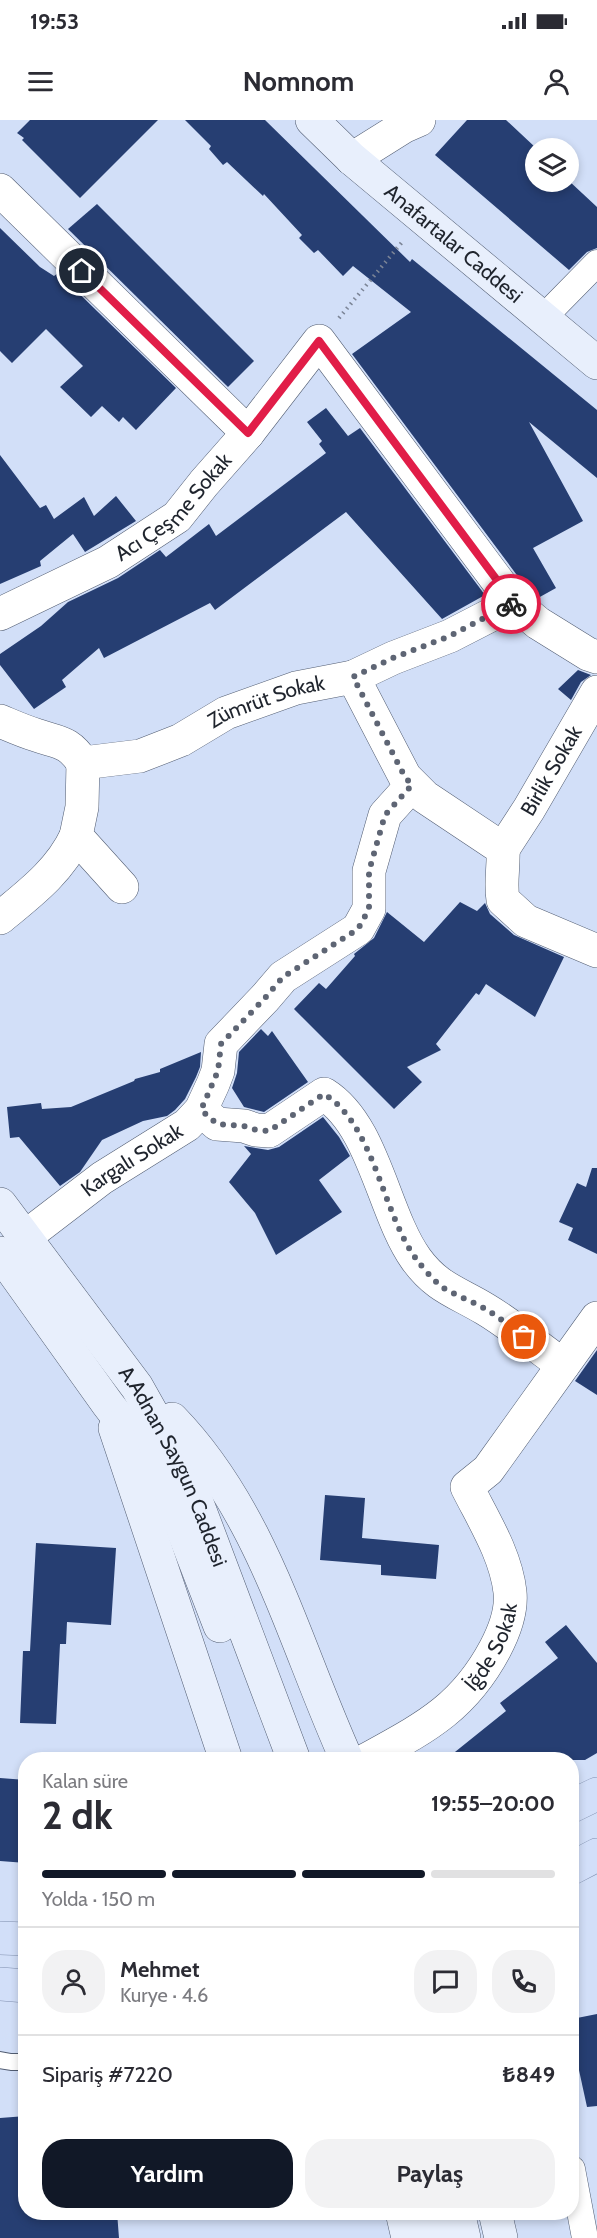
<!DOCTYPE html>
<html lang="tr">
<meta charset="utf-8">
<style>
:root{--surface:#fff;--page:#f2f2f3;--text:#2b2b33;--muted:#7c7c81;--line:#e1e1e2;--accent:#111827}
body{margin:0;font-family:Cabin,sans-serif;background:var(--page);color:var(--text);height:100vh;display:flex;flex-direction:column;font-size:22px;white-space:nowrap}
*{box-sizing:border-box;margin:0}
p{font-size:20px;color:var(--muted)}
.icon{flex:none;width:33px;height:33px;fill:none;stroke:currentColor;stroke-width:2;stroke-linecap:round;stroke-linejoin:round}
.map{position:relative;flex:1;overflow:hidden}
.sheet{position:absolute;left:18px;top:1632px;width:561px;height:468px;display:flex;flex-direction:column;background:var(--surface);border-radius:24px;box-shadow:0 3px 9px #0003}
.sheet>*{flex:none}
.buttons{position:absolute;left:525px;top:18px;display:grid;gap:12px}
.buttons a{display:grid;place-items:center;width:54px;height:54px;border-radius:50%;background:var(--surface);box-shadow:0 3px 9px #0003;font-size:30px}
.pin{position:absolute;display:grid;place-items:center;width:51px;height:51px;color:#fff;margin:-26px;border:3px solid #fff;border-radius:50%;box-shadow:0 2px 6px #0007}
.courier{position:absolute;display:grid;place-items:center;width:60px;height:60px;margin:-30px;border:4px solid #e11d48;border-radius:50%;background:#fff;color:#222;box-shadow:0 2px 8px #0007}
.overview em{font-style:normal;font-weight:700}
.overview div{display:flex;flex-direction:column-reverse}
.overview{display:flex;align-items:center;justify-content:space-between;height:102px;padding:0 24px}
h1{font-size:39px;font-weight:700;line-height:45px}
.bar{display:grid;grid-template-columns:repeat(4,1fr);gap:9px 6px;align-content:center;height:72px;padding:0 24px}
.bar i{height:8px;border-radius:4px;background:var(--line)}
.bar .active{background:var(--accent)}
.bar p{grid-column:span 4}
.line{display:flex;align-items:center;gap:15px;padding:0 24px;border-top:2px solid var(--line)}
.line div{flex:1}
.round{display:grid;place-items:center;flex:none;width:63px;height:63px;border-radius:24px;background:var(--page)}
.primary-button{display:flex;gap:12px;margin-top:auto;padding:12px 24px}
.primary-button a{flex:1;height:69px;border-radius:24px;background:var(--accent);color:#fff;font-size:24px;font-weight:700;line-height:69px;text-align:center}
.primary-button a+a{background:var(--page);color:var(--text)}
.status{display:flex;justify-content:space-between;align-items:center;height:42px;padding:0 30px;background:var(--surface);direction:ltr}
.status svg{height:16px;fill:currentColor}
header{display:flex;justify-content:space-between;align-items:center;height:78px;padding:0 24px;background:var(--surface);font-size:27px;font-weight:700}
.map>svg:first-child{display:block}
</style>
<div class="status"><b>19:53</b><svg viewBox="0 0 49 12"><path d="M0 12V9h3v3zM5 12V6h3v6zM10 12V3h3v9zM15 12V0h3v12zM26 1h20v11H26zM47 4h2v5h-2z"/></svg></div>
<header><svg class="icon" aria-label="menu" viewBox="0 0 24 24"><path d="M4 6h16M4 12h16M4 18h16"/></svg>Nomnom<svg class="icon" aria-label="person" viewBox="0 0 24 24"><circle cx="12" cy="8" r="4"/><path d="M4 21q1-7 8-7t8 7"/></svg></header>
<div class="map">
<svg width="597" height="2118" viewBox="0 0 597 2118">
<rect width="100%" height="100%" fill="#d2dff8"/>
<!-- building -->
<g fill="#263e72">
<path d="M30,0h128l-78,78 -58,-58 2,-2 -7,-5z"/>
<path d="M185,0h80l145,142 2,-3 185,151v68l-68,-56 54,99 -50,27 23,40 -18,10 -10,-8 -176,-236 59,-42 -58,-46 -10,10 -25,-26 -4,3 -15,-15 3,-3 -38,-41 -1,2 -36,-34 -4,3 -14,-16 2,-3z"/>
<path d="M467,0h39l30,28v34l32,-2 29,27v41l-10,4 -18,18 -134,-115z"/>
<path d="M97,84l157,157 -26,26 -160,-158z"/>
<path d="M0,108l40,39 14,9 4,-3 118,115 -40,42 -13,-13 -4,5 -17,-16 -11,11 -31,-30 23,-21 -37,-37 -34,34 -12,-12z"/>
<path d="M326,288l22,28 12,-8 125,167 -43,24 -96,-107 -131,98 -5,-7 -106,55 -5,-10 -37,32 4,7 -32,22 -34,-44v-11l41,-28 27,-24 50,-24 42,-28 6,7 43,-33 7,12 110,-83 -7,-9 3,-3 -15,-19z"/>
<path d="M0,335l40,53 6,-3 8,14 30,-22 10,19 22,-20 20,25 -51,31 -12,-18 -33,27 1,5 -41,18z"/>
<path d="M578,550l13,5 -10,7 -10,18 -13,-11z"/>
<path d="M460,782l17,9 8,-8 5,11 24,21 50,22 -29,60 -49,-33 -7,11 -3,-2 -40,51 5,6 -34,17 15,15 -28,27 -100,-100 25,-26 7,6 29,-33 -1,-2 20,-16 13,-26 37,30z"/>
<path d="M261,909l7,7 4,-5 36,51 -44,30 -20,-5 -12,-19 5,-15 2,-21z"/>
<path d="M201,932l-1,15 -4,10 -11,22 -10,11 -8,6 -24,5 -41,19 -22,32 -20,14 -41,-49 -9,1 -3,-31 34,-4 1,6 29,-2 63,-26 1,-2 25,-7v-3z"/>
<path d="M323,997l16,20 11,19 -31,24 23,32 -66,43 -21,-42 -26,-31 22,-28 -7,-8 24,4 11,-3z"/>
<path d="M592,1048h5v86l-29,-14 5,-12 -14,-6 18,-39 9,4z"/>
<path d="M597,1230v45l-22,-14z"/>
<path d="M325,1375l40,3 -3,40 77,7 -3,34 -55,-4v-10l-61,-5z"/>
<path d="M36,1423l80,5 -5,77 -44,-3 -1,22h-6l-4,80 -36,-1 3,-72h7z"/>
<path d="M566,1505l31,38v90l-12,7h-140l61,-49 -6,-8 58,-45 -13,-16z"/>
<path d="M0,1658l26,2v83l-26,-2z"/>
<path d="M597,1894v92l-10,1 -15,-69v-19z"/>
<path d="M26,1996v96h91l2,26h-119v-120z"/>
</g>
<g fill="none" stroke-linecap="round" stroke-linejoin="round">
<defs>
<path id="service" d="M0,1940l11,2h15"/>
<g id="pedestrian">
<path d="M543,198l54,-55"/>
<path d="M572,2049l13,69"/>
</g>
<g id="minor">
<path d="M352,39l51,-32 16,-7"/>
<path d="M0,70l248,243"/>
<path id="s1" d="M0,494l108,-52 69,-45 27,-34 44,-50 71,-92 195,262 24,20 50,31 9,3"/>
<path d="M353,557l52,100 20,20 78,52c1,18 -3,33 0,51l23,21 71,30"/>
<path d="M0,601c12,5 23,10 36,14 22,8 32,5 47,28"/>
<path id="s2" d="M83,643l57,-7 41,-16 45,-27 70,-25 57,-11 40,-19 57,-22 64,-33"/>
<path d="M83,643l-1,44 -6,29 46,51"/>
<path id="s3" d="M503,729l26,-40 68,-117"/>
<path d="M0,798c29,-24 60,-47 76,-82"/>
<path d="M201,990l16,14 27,2 12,4 13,1 55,-37c50,31 59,119 92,165 21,29 41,33 69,50 27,16 52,38 78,56"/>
<path id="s4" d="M25,1117l77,-59 85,-53 14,-15 12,-26 5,-13 3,-27 44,-46 18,-21 75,-48 11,-20v-38l16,-56 27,-30"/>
<path id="s5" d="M366,1640c58,-32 97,-51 129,-111 9,-17 17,-38 15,-57 -4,-37 -27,-73 -43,-105l21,-17 109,-152"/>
</g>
<g id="secondary">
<path id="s6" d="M312,0l40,39 245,204"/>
<path id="s7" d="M0,1084l137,183 45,80 14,33 98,260"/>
<path d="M0,1133l107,150 49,64 18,40 46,119"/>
<path d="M172,1299c91,94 122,224 175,341"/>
<path d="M115,1308l111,332"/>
<path d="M402,2092l6,26"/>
<path d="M433,2092l7,26"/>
<path d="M458,2092l6,26"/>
<path d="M495,2092l6,26"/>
</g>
<g id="primary">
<path d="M572,1686l25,-12"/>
<path d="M572,1748l25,-13"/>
<path d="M0,1818l26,1"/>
<path d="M0,1864l26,2"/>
</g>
</defs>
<!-- service casing -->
<use href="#service" stroke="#525d72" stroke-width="18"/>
<!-- pedestrian casing -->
<use href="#pedestrian" stroke="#525d72" stroke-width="27"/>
<!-- minor casing -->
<use href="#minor" stroke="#525d72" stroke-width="34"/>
<!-- secondary casing -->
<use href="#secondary" stroke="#525d72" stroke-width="34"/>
<!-- primary casing -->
<use href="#primary" stroke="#8090af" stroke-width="34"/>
<!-- path -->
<path stroke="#7c8597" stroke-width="4" stroke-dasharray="1.5 4.5" stroke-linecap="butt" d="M339,198l64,-77"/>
<!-- service -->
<use href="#service" stroke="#fff" stroke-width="16"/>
<!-- pedestrian -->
<use href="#pedestrian" stroke="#fff" stroke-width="26"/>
<!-- minor -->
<use href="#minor" stroke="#fff" stroke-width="33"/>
<!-- secondary -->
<use href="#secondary" stroke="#e8effc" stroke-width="33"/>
<!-- primary -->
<use href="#primary" stroke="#d2dff9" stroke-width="33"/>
</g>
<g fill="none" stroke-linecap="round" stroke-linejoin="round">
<!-- done -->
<path stroke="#5e6574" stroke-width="6" stroke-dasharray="0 10.8" d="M511,484l-61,32 -57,22 -40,19 52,100 7,8 -27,30 -16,56v38l-11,20 -75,48 -18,21 -44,46 -3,27 -17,39 16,14 27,2 12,4 13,1 55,-37c51,31 58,120 93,166 7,9 16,20 25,27 14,9 31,14 45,23 13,8 25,18 37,27"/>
<!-- route -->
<path stroke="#e11d48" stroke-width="8" d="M82,151l166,162 71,-92 195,262 -3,1"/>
</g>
<g text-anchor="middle" stroke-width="6" stroke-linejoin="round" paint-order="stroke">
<!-- street labels -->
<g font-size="21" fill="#1f242d" stroke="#fff">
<text dy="7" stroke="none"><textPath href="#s6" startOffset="188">Anafartalar Caddesi</textPath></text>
<text dy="7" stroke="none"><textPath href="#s1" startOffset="206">Acı Çeşme Sokak</textPath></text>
<text dy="7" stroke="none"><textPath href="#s2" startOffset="196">Zümrüt Sokak</textPath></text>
<text dy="7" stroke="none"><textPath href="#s3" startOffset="92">Birlik Sokak</textPath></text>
<text dy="7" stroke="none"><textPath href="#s4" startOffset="132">Kargalı Sokak</textPath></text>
<text dy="7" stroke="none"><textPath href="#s7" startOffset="316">A.Adnan Saygun Caddesi</textPath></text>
<text dy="7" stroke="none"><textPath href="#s5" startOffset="174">İğde Sokak</textPath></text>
</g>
</g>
</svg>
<div class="buttons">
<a><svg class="icon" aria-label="layers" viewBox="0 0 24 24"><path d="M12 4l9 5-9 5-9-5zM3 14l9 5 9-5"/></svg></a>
</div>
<div class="pin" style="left:524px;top:1217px;background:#ea580c"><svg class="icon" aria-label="bag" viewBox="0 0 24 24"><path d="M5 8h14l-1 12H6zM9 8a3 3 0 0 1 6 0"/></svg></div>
<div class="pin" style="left:82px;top:151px;background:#1f2937"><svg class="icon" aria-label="home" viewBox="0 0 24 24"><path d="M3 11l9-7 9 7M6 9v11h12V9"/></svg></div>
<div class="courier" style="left:511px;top:484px"><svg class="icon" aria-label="bike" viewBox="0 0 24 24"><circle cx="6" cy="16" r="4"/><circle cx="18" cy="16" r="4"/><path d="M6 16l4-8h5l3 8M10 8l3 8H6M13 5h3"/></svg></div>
<section class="sheet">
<div class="overview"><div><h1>2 dk</h1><p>Kalan süre</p></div><em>19:55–20:00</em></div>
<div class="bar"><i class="active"></i><i class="active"></i><i class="active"></i><i></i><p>Yolda · 150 m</p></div>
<div class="line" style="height:108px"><a class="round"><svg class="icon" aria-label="person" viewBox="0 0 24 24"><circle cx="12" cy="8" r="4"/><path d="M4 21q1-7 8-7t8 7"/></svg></a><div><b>Mehmet</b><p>Kurye · 4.6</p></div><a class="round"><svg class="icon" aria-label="chat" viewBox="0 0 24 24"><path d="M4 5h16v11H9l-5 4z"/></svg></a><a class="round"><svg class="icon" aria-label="phone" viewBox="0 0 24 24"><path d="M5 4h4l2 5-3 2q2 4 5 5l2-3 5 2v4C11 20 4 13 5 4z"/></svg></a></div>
<div class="line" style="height:78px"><div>Sipariş #7220</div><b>₺849</b></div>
<div class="primary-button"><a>Yardım</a><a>Paylaş</a></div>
</section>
</div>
